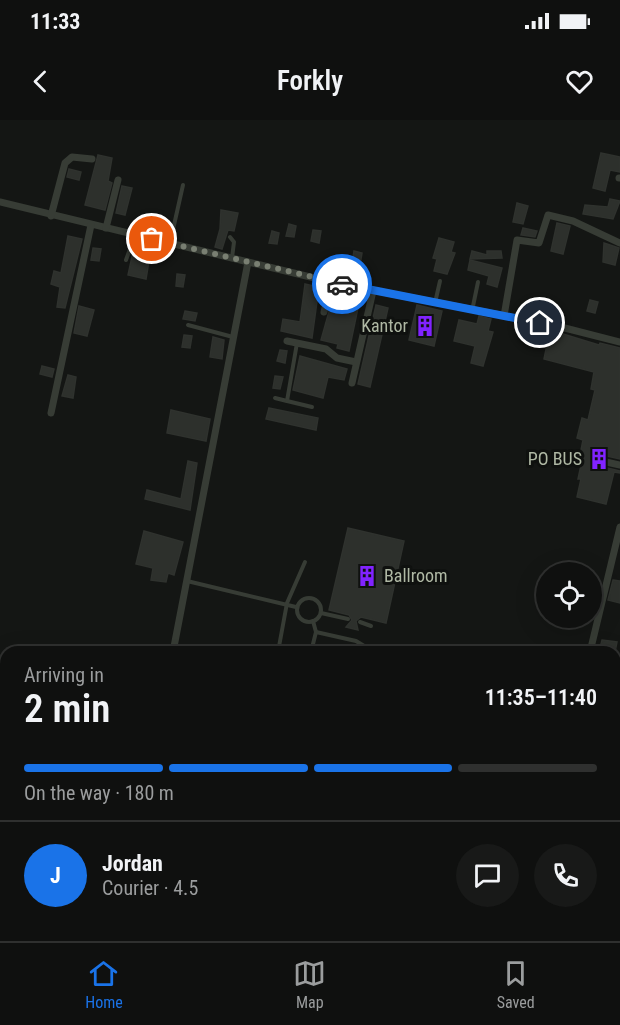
<!DOCTYPE html>
<meta charset="utf-8">
<style>
:root{--surface:#0f100f;--page:#181918;--text:#f1f3f6;--muted:#9b9d9e;--line:#2f302f;--accent:#1a73e8}
body{margin:0;font-family:"Roboto Condensed",sans-serif;background:var(--page);color:var(--text);height:100vh;display:flex;flex-direction:column;font-size:22px;white-space:nowrap}
*{box-sizing:border-box;margin:0}
p{font-size:20px;color:var(--muted)}
.icon{flex:none;width:33px;height:33px;fill:none;stroke:currentColor;stroke-width:2;stroke-linecap:round;stroke-linejoin:round}
.map{position:relative;flex:1;overflow:hidden}
.sheet{position:absolute;left:0px;top:526px;width:621px;height:296px;display:flex;flex-direction:column;background:var(--surface);border-radius:18px 18px 0 0;box-shadow:0 6px 24px #0002,0 0 0 2px var(--line)}
.sheet>*{flex:none}
.tools{position:absolute;left:536px;top:442px;display:grid;gap:12px}
.tools a{display:grid;place-items:center;width:66px;height:66px;border-radius:50%;background:var(--surface);box-shadow:0 6px 24px #0002,0 0 0 2px var(--line);font-size:30px}
.pin{position:absolute;display:grid;place-items:center;width:51px;height:51px;color:#fff;margin:-26px;border:3px solid #fff;border-radius:50%;box-shadow:0 2px 6px #0007}
.courier{position:absolute;display:grid;place-items:center;width:60px;height:60px;margin:-30px;border:4px solid #1a73e8;border-radius:50%;background:#fff;color:#222;box-shadow:0 2px 8px #0007}
.overview em{font-style:normal;font-weight:600}
.overview div{display:flex;flex-direction:column-reverse}
.overview{display:flex;align-items:center;justify-content:space-between;height:102px;padding:0 24px}
h1{font-size:39px;font-weight:600;line-height:45px}
.bar{display:grid;grid-template-columns:repeat(4,1fr);gap:9px 6px;align-content:center;height:72px;padding:0 24px}
.bar i{height:8px;border-radius:4px;background:var(--line)}
.bar .selected{background:var(--accent)}
.bar p{grid-column:span 4}
.line{display:flex;align-items:center;gap:15px;padding:0 24px;border-top:2px solid var(--line)}
.line div{flex:1}
.round{display:grid;place-items:center;flex:none;width:63px;height:63px;border-radius:32px;background:var(--page)}
.status{display:flex;justify-content:space-between;align-items:center;height:42px;padding:0 30px;background:var(--surface);direction:ltr}
.status svg{height:16px;fill:currentColor}
header{display:flex;justify-content:space-between;align-items:center;height:78px;padding:0 24px;background:var(--surface);font-size:27px;font-weight:600}
.dock{display:flex;justify-content:space-around;align-items:center;height:84px;border-top:2px solid var(--line);background:var(--surface);font-size:16px;color:var(--muted)}
.dock a{display:grid;justify-items:center;gap:3px}
.dock .selected{color:var(--accent)}
.map>svg:first-child{display:block}
</style>
<div class="status"><b>11:33</b><svg viewBox="0 0 49 12"><path d="M0 12V9h3v3zM5 12V6h3v6zM10 12V3h3v9zM15 12V0h3v12zM26 1h20v11H26zM47 4h2v5h-2z"/></svg></div>
<header><svg class="icon" aria-label="back" viewBox="0 0 24 24"><path d="M15 5l-7 7 7 7"/></svg>Forkly<svg class="icon" aria-label="heart" viewBox="0 0 24 24"><path d="M12 20l-8-8c-3-5 5-10 8-4 3-6 11-1 8 4z"/></svg></header>
<div class="map">
<svg width="620" height="821" viewBox="0 0 620 821">
<rect width="100%" height="100%" fill="#141614"/>
<!-- building -->
<g fill="#2d302c" stroke="#2f322e" stroke-width="1.5">
<path d="M601,33l19,4v15l-10,-2 -5,21 -12,-3z"/>
<path d="M98,35l14,3 -4,23 4,2 -7,27 -20,-5z"/>
<path d="M69,49l12,3 -2,8 -12,-3z"/>
<path d="M122,66l10,2 -7,27 -9,-2z"/>
<path d="M610,79l10,2 -7,18 -30,-5 2,-9 23,2z"/>
<path d="M517,83l11,3 -5,18 -10,-2z"/>
<path d="M221,90l17,3 -4,18 -6,-1 -6,19 -7,-2 5,-18z"/>
<path d="M557,103l13,3 -7,28 -12,-3z"/>
<path d="M289,104l7,2 -2,11 -8,-1z"/>
<path d="M523,108l14,3 -2,6 -14,-2z"/>
<path d="M313,110l8,1 -2,12 -8,-2z"/>
<path d="M272,111l7,2 -2,11 -8,-1z"/>
<path d="M68,116l14,3 -17,69 -8,-1 3,-20 -9,-3 3,-13 7,2z"/>
<path d="M439,118l15,4 -3,10 4,1 -8,21 -13,-3 3,-12 -4,-1z"/>
<path d="M604,123l15,5 -4,17 -12,-3z"/>
<path d="M93,128l8,1 -2,12 -8,-1z"/>
<path d="M354,131l8,2 -2,12 -8,-2z"/>
<path d="M472,131l15,4v-4h14l1,7 -32,1z"/>
<path d="M133,132l17,3 -4,24 -18,-4z"/>
<path d="M470,140l32,8 -5,19 -10,-3 2,-8 -21,-6z"/>
<path d="M177,154l8,1 -2,12 -7,-1z"/>
<path d="M305,164l14,3 -7,51 -31,-7 2,-12 17,3z"/>
<path d="M347,180l12,3 -10,48 -12,-3 1,-4 -17,-4 11,-39 14,3z"/>
<path d="M590,180l8,2 -3,11 -8,-2z"/>
<path d="M376,185l12,3 -18,79 -12,-3z"/>
<path d="M417,185l25,6 -8,35 -25,-6z"/>
<path d="M79,186l15,4 -7,26 -13,-3z"/>
<path d="M185,191l12,2 -2,8 -12,-2z"/>
<path d="M479,196l12,3 -3,12 5,1 -10,34 -12,-3 4,-17 -21,-5 5,-21 18,4z"/>
<path d="M550,210l49,15 1,-2 20,5v111l-22,-5 -7,5 4,6 25,6v2l-6,-1 -8,32 -29,-7 4,-18h-3l3,-14h-3l5,-25 -6,-2 5,-20 6,2 7,-30 -4,-1 3,-17 -50,-13z"/>
<path d="M184,215l8,1 -2,12 -8,-1z"/>
<path d="M213,217l11,3 -2,19 -12,-2z"/>
<path d="M280,230l7,1 -2,12 -8,-2z"/>
<path d="M300,236l47,13 -3,11 -16,-3 -5,21 -30,-8z"/>
<path d="M42,246l12,3 -2,8 -12,-3z"/>
<path d="M68,255l8,2 -3,21 -11,-2z"/>
<path d="M275,256l8,1 -3,12 -7,-1z"/>
<path d="M269,288l49,10 -2,12 -50,-11z"/>
<path d="M171,290l39,9 -4,22 -39,-8z"/>
<path d="M188,341l9,2 -7,47 -45,-11 2,-9 34,9z"/>
<path d="M348,408l56,13 -18,82 -25,-6 -5,4 2,9 -12,-3 6,-7 -3,-5 -20,-5z"/>
<path d="M144,411l39,11 -9,33 -6,-2 -2,9 -15,-2 2,-12 -17,-4z"/>
<path d="M613,460l7,1v22l-12,-3z"/>
<path d="M602,520l15,2 -2,10h-16z"/>
<path d="M0,677l6,2v32l-6,-1z"/>
<rect x="0" y="799" width="6" height="22"/>
</g>
<g fill="none" stroke-linecap="round" stroke-linejoin="round">
<!-- service -->
<g stroke="#373c35" stroke-width="4">
<path d="M230,117l4,5 -2,16"/>
<path d="M170,123l13,-58"/>
<path d="M126,140l9,-25"/>
<path d="M435,183l5,-22"/>
<path d="M472,191l6,-29"/>
<path d="M188,205l45,12"/>
<path d="M275,278l12,3 10,-58"/>
<path d="M287,281l25,6"/>
<path d="M187,461l109,26"/>
<circle cx="309" cy="490" r="12"/>
<path d="M321,493l27,6"/>
<path d="M360,502l11,4"/>
<path d="M316,512l40,9 18,11"/>
<path d="M278,532l9,-49 18,-41"/>
<path d="M311,532l5,-20 -3,-11"/>
</g>
<!-- minor -->
<g stroke="#373c35" stroke-width="7">
<path d="M619,58h1"/>
<path d="M0,82l331,80 226,44 63,16"/>
<path d="M51,96l14,-53 7,-6 20,2"/>
<path d="M106,108l12,-48"/>
<path d="M324,192l7,-30"/>
<path d="M504,196l13,-76 22,3 9,-28 25,6 47,22"/>
<path d="M287,221l39,8 11,9 19,4"/>
<path d="M352,263l21,-92"/>
<path d="M51,293l40,-188"/>
<path d="M597,340l23,5"/>
<path d="M173,532l75,-390"/>
<path d="M590,532l30,-125"/>
<path d="M0,793h6"/>
<path d="M96,816l8,5"/>
<path d="M267,816v5"/>
<path d="M24,821l1,-5"/>
<path d="M65,821l1,-5"/>
<path d="M212,821l1,-5"/>
<path d="M527,821l2,-5"/>
</g>
<!-- primary -->
<g stroke="#555b50" stroke-width="10">
<path d="M0,658l6,2"/>
<path d="M0,668l6,2"/>
<path d="M281,816l23,5"/>
<path d="M336,816l23,5"/>
</g>
</g>
<g fill="none" stroke-linecap="round" stroke-linejoin="round">
<!-- done -->
<path stroke="#797f72" stroke-width="6" stroke-dasharray="0 10.8" d="M152,119l190,45"/>
<!-- route -->
<path stroke="#1a73e8" stroke-width="8" d="M342,164l198,39"/>
</g>
<!-- icons -->
<defs>
<symbol id="building-bare" viewBox="-9 -9 18 18"><path d="M-4-6H4V6H1V3H-1V6H-4ZM-2.5-4.3h1.7v1.8h-1.7ZM.8-4.3h1.7v1.8H.8ZM-2.5-1h1.7V.8h-1.7ZM.8-1h1.7V.8H.8Z" fill="#8123ff" stroke="#0f110f" stroke-width="2.5" paint-order="stroke"/></symbol>
</defs>
<g fill-rule="evenodd">
<use href="#building-bare" x="410" y="191" width="30" height="30"/>
<use href="#building-bare" x="584" y="324" width="30" height="30"/>
<use href="#building-bare" x="352" y="441" width="30" height="30"/>
</g>
<g text-anchor="middle" stroke-width="6" stroke-linejoin="round" paint-order="stroke">
<!-- poi labels -->
<g font-size="18" fill="#afb8a4" stroke="#0f110f" text-anchor="end">
<text x="408" y="212">Kantor</text>
<text x="582" y="345">PO BUS</text>
<text x="384" y="462" text-anchor="start">Ballroom</text>
</g>
</g>
</svg>
<div class="tools">
<a><svg class="icon" aria-label="locate" viewBox="0 0 24 24"><circle cx="12" cy="12" r="6"/><path d="M12 2v4M12 18v4M2 12h4M18 12h4"/></svg></a>
</div>
<div class="pin" style="left:152px;top:119px;background:#ea580c"><svg class="icon" aria-label="bag" viewBox="0 0 24 24"><path d="M5 8h14l-1 12H6zM9 8a3 3 0 0 1 6 0"/></svg></div>
<div class="pin" style="left:540px;top:203px;background:#1f2937"><svg class="icon" aria-label="home" viewBox="0 0 24 24"><path d="M3 11l9-7 9 7M6 9v11h12V9"/></svg></div>
<div class="courier" style="left:342px;top:164px"><svg class="icon" aria-label="car" viewBox="0 0 24 24"><path d="M5 17H2v-5l4-1 3-4h7l3 4 3 1v5h-3M9 17h6M6 11h13"/><circle cx="7" cy="17" r="2"/><circle cx="17" cy="17" r="2"/></svg></div>
<section class="sheet">
<div class="overview"><div><h1>2 min</h1><p>Arriving in</p></div><em>11:35–11:40</em></div>
<div class="bar"><i class="selected"></i><i class="selected"></i><i class="selected"></i><i></i><p>On the way · 180 m</p></div>
<div class="line" style="height:108px"><b class="round" style="background:var(--accent);color:#fff">J</b><div><b>Jordan</b><p>Courier · 4.5</p></div><a class="round"><svg class="icon" aria-label="chat" viewBox="0 0 24 24"><path d="M4 5h16v11H9l-5 4z"/></svg></a><a class="round"><svg class="icon" aria-label="phone" viewBox="0 0 24 24"><path d="M5 4h4l2 5-3 2q2 4 5 5l2-3 5 2v4C11 20 4 13 5 4z"/></svg></a></div>
</section>
</div>
<nav class="dock">
<a class="selected"><svg class="icon" aria-label="home" viewBox="0 0 24 24"><path d="M3 11l9-7 9 7M6 9v11h12V9"/></svg>Home</a>
<a><svg class="icon" aria-label="map" viewBox="0 0 24 24"><path d="M3 6l6-2 6 2 6-2v14l-6 2-6-2-6 2zM9 4v14M15 6v14"/></svg>Map</a>
<a><svg class="icon" aria-label="saved" viewBox="0 0 24 24"><path d="M7 4h10v16l-5-4-5 4z"/></svg>Saved</a>
</nav>
